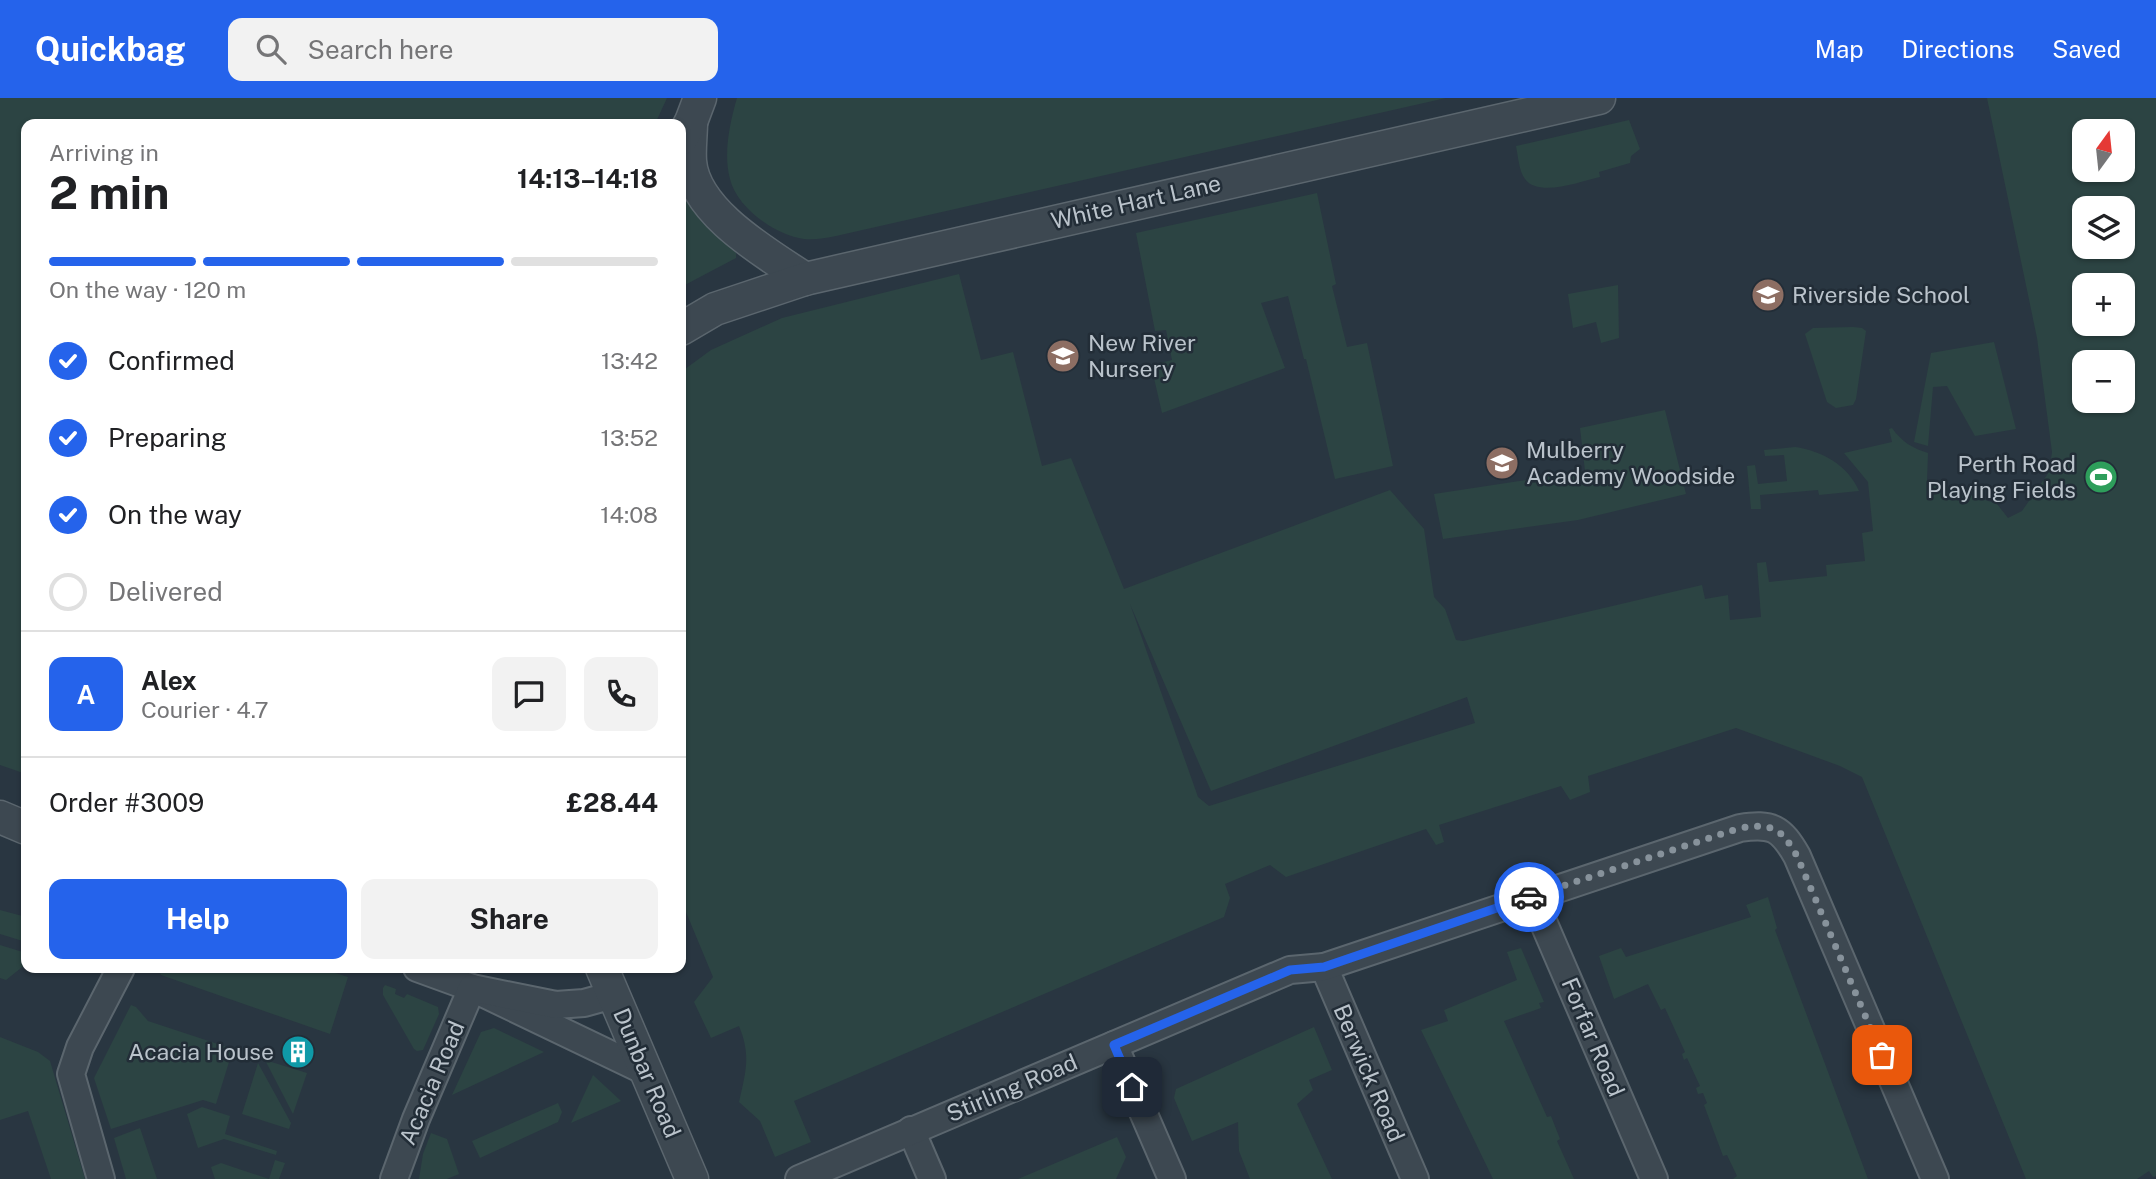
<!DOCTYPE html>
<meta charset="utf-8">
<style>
:root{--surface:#fff;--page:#f2f2f2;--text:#202124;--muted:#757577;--line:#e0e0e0;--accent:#2563eb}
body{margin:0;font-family:"Public Sans",sans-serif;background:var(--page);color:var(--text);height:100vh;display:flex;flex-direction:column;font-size:26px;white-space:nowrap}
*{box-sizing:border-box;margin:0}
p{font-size:23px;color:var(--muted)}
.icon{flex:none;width:38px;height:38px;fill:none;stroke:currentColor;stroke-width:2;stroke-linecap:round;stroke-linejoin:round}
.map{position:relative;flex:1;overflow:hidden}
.details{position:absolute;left:21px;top:21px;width:665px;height:854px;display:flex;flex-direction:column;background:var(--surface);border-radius:14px;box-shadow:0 2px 5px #0004}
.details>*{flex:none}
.needle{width:46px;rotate:15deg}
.buttons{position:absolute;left:2072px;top:21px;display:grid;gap:14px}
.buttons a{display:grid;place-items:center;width:63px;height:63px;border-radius:14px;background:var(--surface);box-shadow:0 2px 5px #0004;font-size:35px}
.pin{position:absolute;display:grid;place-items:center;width:60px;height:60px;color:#fff;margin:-30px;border-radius:14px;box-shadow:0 4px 10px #0006}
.courier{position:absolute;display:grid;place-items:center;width:70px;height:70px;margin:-35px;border:5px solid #2563eb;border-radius:50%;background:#fff;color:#222;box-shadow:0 2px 9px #0007}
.headline em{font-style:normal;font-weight:700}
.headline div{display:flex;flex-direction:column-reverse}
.headline{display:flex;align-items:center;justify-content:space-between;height:119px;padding:0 28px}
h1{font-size:46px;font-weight:700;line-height:52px}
.bar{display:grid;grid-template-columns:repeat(4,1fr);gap:10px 7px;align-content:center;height:84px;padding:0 28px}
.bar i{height:9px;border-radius:5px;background:var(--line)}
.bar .active{background:var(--accent)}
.bar p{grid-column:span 4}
.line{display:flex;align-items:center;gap:18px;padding:0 28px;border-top:2px solid var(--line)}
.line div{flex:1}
.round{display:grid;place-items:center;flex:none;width:74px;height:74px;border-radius:14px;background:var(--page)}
ol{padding:0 28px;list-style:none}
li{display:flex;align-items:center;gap:21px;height:77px}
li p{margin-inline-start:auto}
li .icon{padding:7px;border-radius:50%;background:var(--accent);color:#fff;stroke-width:4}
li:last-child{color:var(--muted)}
li i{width:38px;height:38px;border:4px solid var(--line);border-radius:50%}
.cta{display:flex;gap:14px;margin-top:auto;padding:14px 28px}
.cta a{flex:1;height:80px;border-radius:14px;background:var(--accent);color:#fff;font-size:28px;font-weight:700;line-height:80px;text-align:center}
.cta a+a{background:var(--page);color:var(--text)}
header{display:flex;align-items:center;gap:42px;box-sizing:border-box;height:98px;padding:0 35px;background:var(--accent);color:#fff}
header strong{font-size:33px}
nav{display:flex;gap:38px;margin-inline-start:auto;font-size:24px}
.search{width:490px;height:63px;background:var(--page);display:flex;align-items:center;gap:18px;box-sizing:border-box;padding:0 24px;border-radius:14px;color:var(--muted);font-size:26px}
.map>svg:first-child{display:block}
</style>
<header>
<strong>Quickbag</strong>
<div class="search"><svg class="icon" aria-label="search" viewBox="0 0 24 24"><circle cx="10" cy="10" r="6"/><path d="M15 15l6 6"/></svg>Search here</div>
<nav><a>Map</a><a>Directions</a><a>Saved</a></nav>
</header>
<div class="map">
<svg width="2156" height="1081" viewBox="0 0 2156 1081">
<rect width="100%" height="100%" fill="#293641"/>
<!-- green -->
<g fill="#2c4443" fill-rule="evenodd">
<path d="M0,0h667l-12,26h-629v650l-26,-9z"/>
<path d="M737,0h709l-610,138c-10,2 -21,4 -32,3 -29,-4 -67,-31 -74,-60 -7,-25 0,-57 7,-81z"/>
<path d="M1987,0h169v1078l-3,1 -4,-6 -12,8h-111l-164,-402 -22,-11 -104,-38 -148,48 2,16 -20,8 -9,-14 -122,39 5,17 -8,3 -10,-16 -140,48 -16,-12 -45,19 5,14 -6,19 -430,184 17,41 -36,15 -15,-36 -21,-19c7,-31 12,-47 0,-76l-28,12 -17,-36 19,-25 -32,-77v-528l30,-22 71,-32 177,-44 22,86 32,-8 29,114 29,-8 53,131 266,-99 34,39 10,68 11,12 11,31 7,1 239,-56 3,14 23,-4 2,25 31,-3 -4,-54 9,-1 3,20 58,-6 -1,-11 39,-4 -3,-28 11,-2 -5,-49 -24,-29 48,-11 -3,-13 3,-1c10,14 20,20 36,25l-1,27 70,24 11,14 14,-7 27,-39 3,-20 -15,-114zM2084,33h39v39h-39zM2084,110h39v39h-39zM2123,187v39h-39v-39zM2084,264h39v39h-39zM1130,506l81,187 256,-94 8,26 -266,83 -11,-9z"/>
<path d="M1629,22l11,29 -9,7 -1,7 -31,9 1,5c-19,4 -61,21 -75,2 -6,-8 -7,-23 -9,-33z"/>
<path d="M681,82l33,49 22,24v5l-55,29z"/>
<path d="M1317,95l19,91 -4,2 15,61 20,-4 26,123 -58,13 -29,-120h-2l-16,-63 -27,7 24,65 -123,45 -11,-48 21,-5 -6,-30 -11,1 -19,-98z"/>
<path d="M1618,187l1,53 -18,5 -5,-21 -23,6 -5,-34z"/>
<path d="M1853,229l9,1 4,3 -10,68 -3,6 -17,3 -9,-6 -22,-68 8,-6z"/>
<path d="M1994,244l22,87 -41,7 -28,-50 -14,1 -5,59 -14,-4 17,-89z"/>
<path d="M1665,312l21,84 -108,26 -135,19 -9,-45 151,-23 -5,-43z"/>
<path d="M1795,349c27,4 53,18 64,44l-40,4 -1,-5 -58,5 1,14h-10l-4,-43 8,-1 3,19 29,-3 -3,-26 -19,1 -1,-6z"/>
<path d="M1768,799l9,31 -2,2 93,249h-135l4,-3 -10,-21 -4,1 -19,-51 3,-2 -4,-10 -5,1 -2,-6 4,-2 -13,-28 -3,2 -2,-6 3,-2 -20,-44 -4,2 -13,-26 -34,15 -15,-43 22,-8 5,9 125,-40 -5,-12z"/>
<path d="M0,812l26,7v25l-26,-8z"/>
<path d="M0,847l26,8v11l-20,16 -6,-2z"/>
<path d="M1521,850l23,54 -5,1 2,5 -37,13 43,96 4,-1 9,23 -3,2 17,38h-81l-72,-149 27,-9 -4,-11 73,-30 -10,-28z"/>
<path d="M158,870h161l29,9 -18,57 -169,-59z"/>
<path d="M385,887l11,4 -1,5 9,4 3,-4 31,13 1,7 -16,36 -6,1 -3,-2 -31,-54v-7z"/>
<path d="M131,907l5,2 12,14 85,28 -17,55 -13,-4 -92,29 -17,-51z"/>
<path d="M1314,929l18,43 -23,10 4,10 -16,14 35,75h-82l-11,-28 -1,-29 -46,19 -18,-43 2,-9z"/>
<path d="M494,930l50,24 -92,43 29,-63z"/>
<path d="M0,939l38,15 12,9 35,118h-34l-23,-68 -28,9z"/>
<path d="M265,962l42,13 -14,41z"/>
<path d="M258,965l33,60 -2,6 -47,-15z"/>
<path d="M593,977l28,26 -50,22z"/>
<path d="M558,1005l4,9 -4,10 -78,36 -8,-17z"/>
<path d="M202,1009l28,9 -5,18 52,17 -1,4 -52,-16 -26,9 -11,-34z"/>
<path d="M140,1030l17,51h-31l-12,-41z"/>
<path d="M431,1035l16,6 12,35 -12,5h-28l4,-25z"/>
<path d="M1117,1039l9,20 -10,22h-98z"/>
<path d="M275,1062l10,3 -6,16h-64l-4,-12 10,-4 48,16z"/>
</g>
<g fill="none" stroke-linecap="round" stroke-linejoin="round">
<defs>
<g id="minor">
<path d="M1532,798l122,283"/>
<path d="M1324,869l91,212"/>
<path d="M417,870l55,20 173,83"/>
<path d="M1114,947l58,134"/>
<path d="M911,1032l21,49"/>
<path d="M101,1081l-30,-105 9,-27 41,-79"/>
<path d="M394,1081l22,-60 56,-131 84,17 28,-2 29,-8"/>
<path d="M799,1081l491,-209 34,-3 416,-139c32,-5 41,0 57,28l138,323"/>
</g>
<g id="tertiary">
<path d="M691,24c0,13 -2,26 -1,39 4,51 76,92 115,118"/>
<path d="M681,41l10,-17 9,-24"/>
<path d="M681,231l34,-20 90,-30 794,-181"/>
<path d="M0,719l26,11"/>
<path d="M602,870l90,211"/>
</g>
</defs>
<!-- minor casing -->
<use href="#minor" stroke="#5b666e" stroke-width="30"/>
<!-- tertiary casing -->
<use href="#tertiary" stroke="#5b666e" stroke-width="35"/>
<!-- minor -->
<use href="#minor" stroke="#3d4851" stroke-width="26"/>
<!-- tertiary -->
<use href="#tertiary" stroke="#3d4851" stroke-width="32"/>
</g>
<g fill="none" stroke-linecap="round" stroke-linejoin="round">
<!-- done -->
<path stroke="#87929b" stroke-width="7" stroke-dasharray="0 12.6" d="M1529,799l211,-69c33,-5 41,0 57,28l85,199"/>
<!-- route -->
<path stroke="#2563eb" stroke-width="9" d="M1132,989l-18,-42 176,-75 34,-3 205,-70"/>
</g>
<!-- icons -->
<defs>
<symbol id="school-disc" viewBox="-11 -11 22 22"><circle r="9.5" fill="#8d6e63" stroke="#222d37"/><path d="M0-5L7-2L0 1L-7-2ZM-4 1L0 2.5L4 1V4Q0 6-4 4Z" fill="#fff"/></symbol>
<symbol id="stadium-disc" viewBox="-11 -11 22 22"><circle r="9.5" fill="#2e9e5b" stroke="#222d37"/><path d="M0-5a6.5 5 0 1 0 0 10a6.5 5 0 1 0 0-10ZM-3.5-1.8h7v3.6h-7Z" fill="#fff"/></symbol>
<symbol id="building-disc" viewBox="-11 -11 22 22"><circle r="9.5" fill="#0f9aa8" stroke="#222d37"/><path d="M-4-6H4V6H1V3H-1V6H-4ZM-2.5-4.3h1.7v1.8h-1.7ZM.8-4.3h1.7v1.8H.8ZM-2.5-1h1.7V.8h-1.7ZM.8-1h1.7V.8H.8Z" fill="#fff"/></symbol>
</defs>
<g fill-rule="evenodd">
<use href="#school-disc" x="1749" y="178" width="38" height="38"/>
<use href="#school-disc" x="1044" y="239" width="38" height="38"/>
<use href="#school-disc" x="1483" y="346" width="38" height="38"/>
<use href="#stadium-disc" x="2082" y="360" width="38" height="38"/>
<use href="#building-disc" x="279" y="935" width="38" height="38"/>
</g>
<g text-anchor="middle" stroke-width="5" stroke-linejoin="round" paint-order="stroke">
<!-- street labels -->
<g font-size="23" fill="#bac3cb" stroke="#222d37">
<text transform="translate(1136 104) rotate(-13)" y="8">White Hart Lane</text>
<text transform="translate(1593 939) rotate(67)" y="8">Forfar Road</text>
<text transform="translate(647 975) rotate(67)" y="8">Dunbar Road</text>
<text transform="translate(1369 975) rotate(67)" y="8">Berwick Road</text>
<text transform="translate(432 985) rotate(-67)" y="8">Acacia Road</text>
<text transform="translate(1012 990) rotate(-23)" y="8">Stirling Road</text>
</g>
<!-- poi labels -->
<g font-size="23" fill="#bac3cb" stroke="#222d37" text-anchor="start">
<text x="1792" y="205">Riverside School</text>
<text x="1088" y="253">New River<tspan x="1088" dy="26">Nursery</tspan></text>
<text x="1526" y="360">Mulberry<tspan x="1526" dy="26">Academy Woodside</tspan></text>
<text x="2076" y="374" text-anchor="end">Perth Road<tspan x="2076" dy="26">Playing Fields</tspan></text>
<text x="274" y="962" text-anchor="end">Acacia House</text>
</g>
</g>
</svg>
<div class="buttons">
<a><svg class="needle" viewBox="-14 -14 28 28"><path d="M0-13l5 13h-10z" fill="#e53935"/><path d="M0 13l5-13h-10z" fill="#757577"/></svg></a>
<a><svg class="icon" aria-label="layers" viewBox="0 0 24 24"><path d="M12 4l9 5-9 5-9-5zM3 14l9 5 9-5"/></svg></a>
<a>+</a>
<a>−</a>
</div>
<div class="pin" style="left:1882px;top:957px;background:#ea580c"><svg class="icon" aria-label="bag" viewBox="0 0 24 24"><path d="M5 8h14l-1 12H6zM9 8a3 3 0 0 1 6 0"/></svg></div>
<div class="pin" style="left:1132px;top:989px;background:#1f2937"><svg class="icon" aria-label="home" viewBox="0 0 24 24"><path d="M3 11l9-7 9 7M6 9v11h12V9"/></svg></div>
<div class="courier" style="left:1529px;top:799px"><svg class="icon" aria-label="car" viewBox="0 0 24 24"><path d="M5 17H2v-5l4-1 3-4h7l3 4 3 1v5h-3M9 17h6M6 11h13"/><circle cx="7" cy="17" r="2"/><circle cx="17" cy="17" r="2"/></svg></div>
<section class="details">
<div class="headline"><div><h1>2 min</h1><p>Arriving in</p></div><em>14:13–14:18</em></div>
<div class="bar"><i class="active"></i><i class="active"></i><i class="active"></i><i></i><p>On the way · 120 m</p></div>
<ol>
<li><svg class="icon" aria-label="check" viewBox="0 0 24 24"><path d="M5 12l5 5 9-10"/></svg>Confirmed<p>13:42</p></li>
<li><svg class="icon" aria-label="check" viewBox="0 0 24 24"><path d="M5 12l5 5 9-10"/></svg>Preparing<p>13:52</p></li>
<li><svg class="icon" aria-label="check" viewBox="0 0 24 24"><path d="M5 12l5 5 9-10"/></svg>On the way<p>14:08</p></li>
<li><i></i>Delivered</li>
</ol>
<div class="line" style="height:126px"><b class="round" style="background:var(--accent);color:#fff">A</b><div><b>Alex</b><p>Courier · 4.7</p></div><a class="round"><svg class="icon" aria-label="chat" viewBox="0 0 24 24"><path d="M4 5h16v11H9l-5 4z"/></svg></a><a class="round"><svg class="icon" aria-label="phone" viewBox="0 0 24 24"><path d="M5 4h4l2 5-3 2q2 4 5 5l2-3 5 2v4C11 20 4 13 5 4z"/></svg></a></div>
<div class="line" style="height:91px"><div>Order #3009</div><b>£28.44</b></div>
<div class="cta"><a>Help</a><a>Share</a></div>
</section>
</div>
